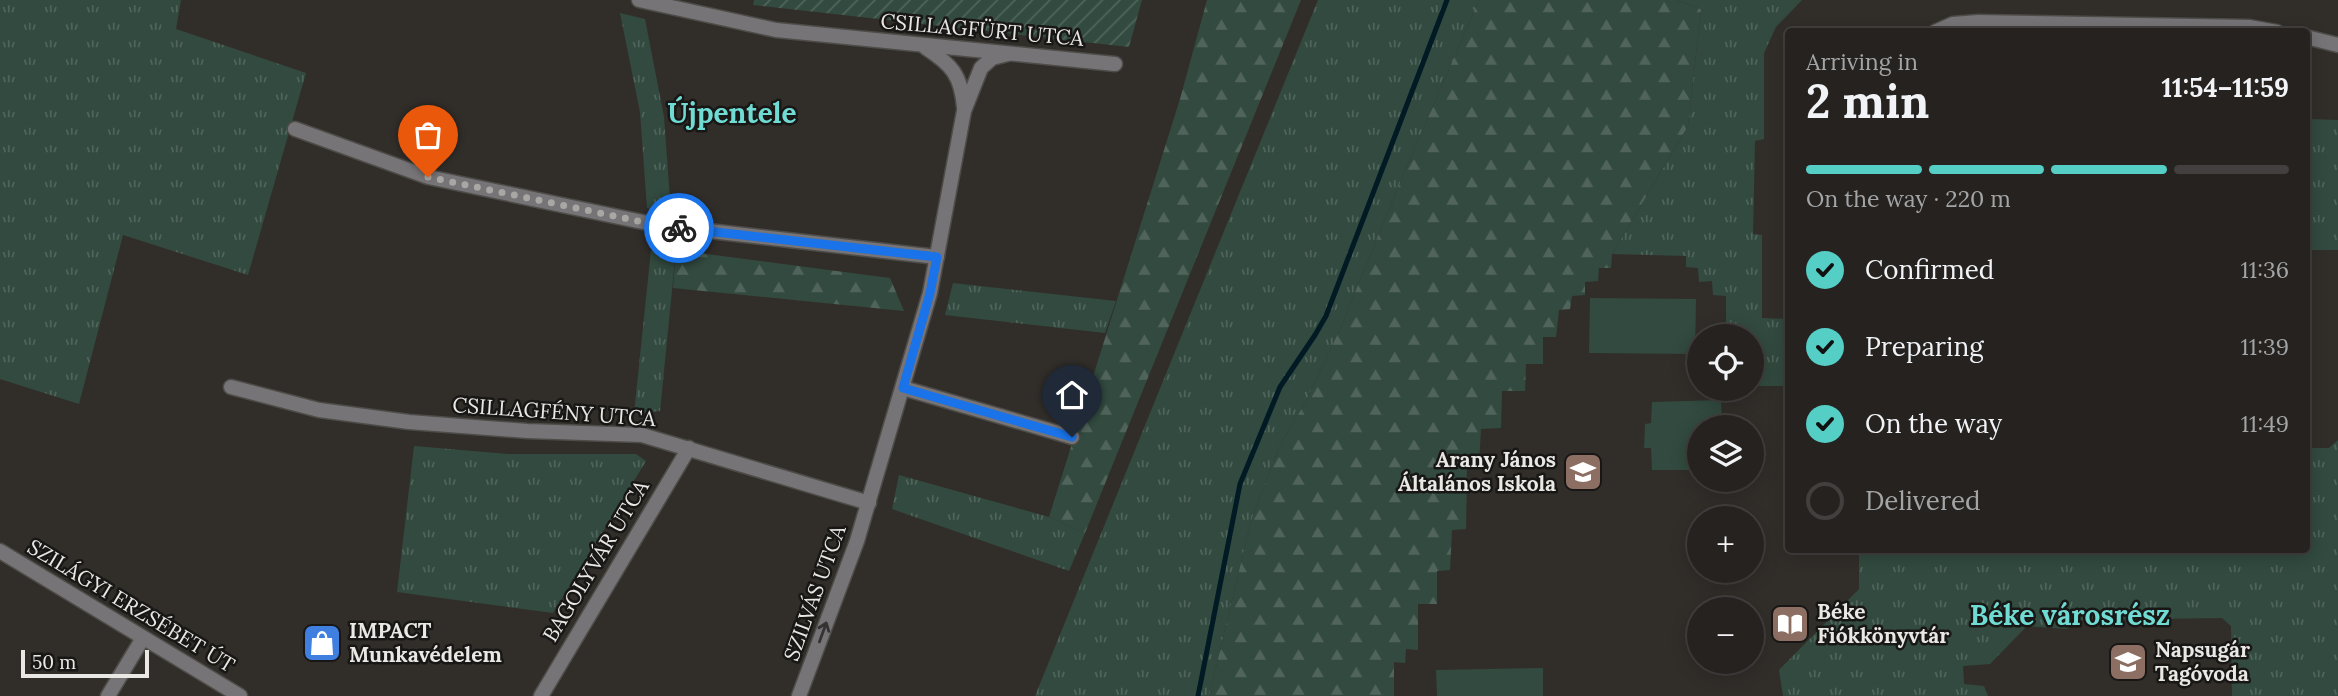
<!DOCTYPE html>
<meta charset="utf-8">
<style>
:root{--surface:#252220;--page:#2d2a29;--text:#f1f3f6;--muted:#a3a4a5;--line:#423f3e;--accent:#55cec5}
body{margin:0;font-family:Lora,serif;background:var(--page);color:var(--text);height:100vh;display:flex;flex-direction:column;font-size:26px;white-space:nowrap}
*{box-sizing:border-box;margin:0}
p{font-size:23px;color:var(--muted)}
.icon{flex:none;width:38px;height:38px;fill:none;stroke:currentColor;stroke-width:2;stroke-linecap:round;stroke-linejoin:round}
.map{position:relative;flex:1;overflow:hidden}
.side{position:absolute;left:1785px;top:28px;width:525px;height:525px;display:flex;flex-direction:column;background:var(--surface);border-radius:7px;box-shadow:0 4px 18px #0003,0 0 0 2px var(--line)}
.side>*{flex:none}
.tools{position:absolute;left:1687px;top:324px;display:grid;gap:14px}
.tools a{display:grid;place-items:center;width:77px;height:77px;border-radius:50%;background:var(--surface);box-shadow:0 4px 18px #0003,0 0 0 2px var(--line);font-size:35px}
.scale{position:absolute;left:21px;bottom:18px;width:128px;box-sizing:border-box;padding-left:7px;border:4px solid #e9e8e5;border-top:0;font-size:19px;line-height:24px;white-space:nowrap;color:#e9e8e5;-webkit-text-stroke:5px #181715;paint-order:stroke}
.pin{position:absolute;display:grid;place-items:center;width:60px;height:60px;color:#fff;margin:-72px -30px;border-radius:50% 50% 50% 0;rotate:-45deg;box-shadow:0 0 7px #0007}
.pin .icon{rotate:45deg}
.courier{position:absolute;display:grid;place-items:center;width:70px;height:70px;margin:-35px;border:5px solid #1a73e8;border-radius:50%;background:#fff;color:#222;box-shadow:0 2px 9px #0007}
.summary em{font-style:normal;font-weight:700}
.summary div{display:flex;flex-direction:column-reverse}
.summary{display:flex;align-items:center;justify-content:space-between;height:119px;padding:0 21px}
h1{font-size:46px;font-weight:700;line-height:52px}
.bar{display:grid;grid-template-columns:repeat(4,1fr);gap:10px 7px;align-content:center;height:84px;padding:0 21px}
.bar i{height:9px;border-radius:5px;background:var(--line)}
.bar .active{background:var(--accent)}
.bar p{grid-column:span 4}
ol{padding:0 21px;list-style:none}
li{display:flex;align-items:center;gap:21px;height:77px}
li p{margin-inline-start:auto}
li .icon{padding:7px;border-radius:50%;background:var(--accent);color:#111;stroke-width:4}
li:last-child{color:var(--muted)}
li i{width:38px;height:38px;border:4px solid var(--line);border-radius:50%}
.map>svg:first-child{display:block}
</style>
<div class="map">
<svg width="2338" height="696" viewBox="0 0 2338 696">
<defs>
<pattern id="grass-tufts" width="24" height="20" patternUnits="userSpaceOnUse" patternTransform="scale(1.75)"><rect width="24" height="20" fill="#324a3f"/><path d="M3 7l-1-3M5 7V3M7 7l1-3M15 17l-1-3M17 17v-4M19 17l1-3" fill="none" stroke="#50645b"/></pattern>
<pattern id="forest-firs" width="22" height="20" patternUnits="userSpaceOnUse" patternTransform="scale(1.75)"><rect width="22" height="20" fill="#324a3f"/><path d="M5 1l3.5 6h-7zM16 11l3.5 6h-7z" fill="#50645b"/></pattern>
<pattern id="garden-furrows" width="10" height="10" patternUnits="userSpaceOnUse" patternTransform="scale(1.75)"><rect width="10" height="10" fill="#324a3f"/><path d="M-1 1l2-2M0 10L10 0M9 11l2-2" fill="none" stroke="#50645b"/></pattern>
</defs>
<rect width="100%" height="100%" fill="#312e2a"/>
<!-- grass -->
<g fill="url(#grass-tufts)">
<path d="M0,0h181l-5,29 130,44 -58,202 -125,-40 -44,169 -79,-25z"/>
<path d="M1318,0h161l-72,166 -67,163 -34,72 -27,46 -28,74 -42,175h-174z"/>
<path d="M1676,0h126l-26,27 -12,26v86l-9,2 -2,93 9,1v83l26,1v67h-36v-50h-26v-40l-13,-1 -1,-14 -13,1 -1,-14 -12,-1v-11l-74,-2 76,-128 13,-117z"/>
<path d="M620,13l25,6 19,98 7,96 -24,-5 -7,-96z"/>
<path d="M2307,119l31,1v130h-31z"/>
<path d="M651,250h25l-16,161 -26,3z"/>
<path d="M953,283l163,18 -11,32 -160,-18z"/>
<path d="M2338,440v256h-106l-1,-70 -9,-8 -145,2 -10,9 -40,-3 -37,38 -27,2 1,18 20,2 4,10h-205l-4,-26 80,-81v-39h447l1,-102h22z"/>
<path d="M414,446l94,8h128l10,7 -93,152 -156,-21z"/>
<path d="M899,475l150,42 36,16 -16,38 -177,-62z"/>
</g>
<!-- forest -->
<g fill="url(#forest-firs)">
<path d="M1207,0h94l-216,533 -36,-16 131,-418z"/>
<path d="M1479,0h197l25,9 -13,117 -76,128 -1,14h-12l-1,13 -13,1v13l-13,1 -2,13 -11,1 -3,27h-13v27h-17l-1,27h-23l-1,37 -20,1 -2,35h-12l-1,65 -14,1 -2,40 -13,1v33h-19v46l-12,-1 -1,14 -11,-1v34h-185l42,-175 28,-74 27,-46 34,-72 67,-163z"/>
<path d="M676,250l214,28 14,33 -231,-23z"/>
</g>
<!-- garden -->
<path fill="url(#garden-furrows)" d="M754,0h388l-13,47 -376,-42z"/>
<!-- pitch -->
<g fill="#324a3f">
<path d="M1590,298l106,1 -1,55 -106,-1z"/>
<path d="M1721,400l1,23h6v4h-29v43h-47l-1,-22h-7l1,-24 6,-1 1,-21z"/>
<path d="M1543,668v28h-106l-1,-26z"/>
</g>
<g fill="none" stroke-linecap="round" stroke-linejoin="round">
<!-- stream -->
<path stroke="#011a24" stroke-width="5" d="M1198,696l42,-212 40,-97 35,-52 11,-19 121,-316"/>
<defs>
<g id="minor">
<path d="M639,0l137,30 339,34"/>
<path d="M1935,32l18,-8 25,-2 271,5 28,5"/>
<path d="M2306,37l32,8"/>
<path d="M926,48c26,17 35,27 38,59"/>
<path d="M295,129l133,48 229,48 280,32"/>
<path d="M231,387l88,23 90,12 118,9 115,4 227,68"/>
<path d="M903,388l169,49"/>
<path d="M108,696l35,-58"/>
<path d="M541,696l148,-248"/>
<path d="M799,696l58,-155 73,-248 34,-182 17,-43 11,-10 16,-4"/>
</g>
<path id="tertiary" d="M0,551l240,145"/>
</defs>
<!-- minor casing -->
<use href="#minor" stroke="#4e4c48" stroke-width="17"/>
<!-- tertiary casing -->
<use href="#tertiary" stroke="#4e4c48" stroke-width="17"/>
<!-- minor -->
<use href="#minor" stroke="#767476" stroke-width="14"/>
<!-- tertiary -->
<use href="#tertiary" stroke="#767476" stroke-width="14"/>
</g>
<!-- one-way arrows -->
<defs><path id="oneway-shaft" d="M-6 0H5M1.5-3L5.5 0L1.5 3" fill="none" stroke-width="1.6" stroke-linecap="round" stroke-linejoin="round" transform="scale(1.75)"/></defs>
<use stroke="#343332" href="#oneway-shaft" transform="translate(823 632) rotate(-70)"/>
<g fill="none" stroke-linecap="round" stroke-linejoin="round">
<!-- done -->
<path stroke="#a9a7a4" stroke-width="7" stroke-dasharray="0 12.6" d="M428,177l229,48 22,3"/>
<!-- route -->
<path stroke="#1a73e8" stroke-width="9" d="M679,228l258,29 -7,36 -27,95 169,49"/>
</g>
<!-- icons -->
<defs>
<symbol id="school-square" viewBox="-11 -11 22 22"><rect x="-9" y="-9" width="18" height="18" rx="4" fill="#8d6e63" stroke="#181715"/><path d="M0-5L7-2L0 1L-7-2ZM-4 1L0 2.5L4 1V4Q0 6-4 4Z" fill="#fff"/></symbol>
<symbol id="library-square" viewBox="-11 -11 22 22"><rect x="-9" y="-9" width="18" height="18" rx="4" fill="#8d6e63" stroke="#181715"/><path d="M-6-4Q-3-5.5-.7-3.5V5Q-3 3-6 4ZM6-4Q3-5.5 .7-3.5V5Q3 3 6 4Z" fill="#fff"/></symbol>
<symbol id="shop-square" viewBox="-11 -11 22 22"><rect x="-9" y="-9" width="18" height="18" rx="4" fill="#3f7fe0" stroke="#181715"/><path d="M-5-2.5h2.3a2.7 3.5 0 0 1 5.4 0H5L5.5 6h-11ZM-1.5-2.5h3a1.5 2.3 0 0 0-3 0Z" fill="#fff"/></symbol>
</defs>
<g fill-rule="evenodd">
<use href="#school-square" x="1561" y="450" width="44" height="44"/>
<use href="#library-square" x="1768" y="602" width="44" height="44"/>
<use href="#shop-square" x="300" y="621" width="44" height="44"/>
<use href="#school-square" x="2106" y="640" width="44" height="44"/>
</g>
<g text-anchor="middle" stroke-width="5" stroke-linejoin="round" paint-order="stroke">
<!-- street labels -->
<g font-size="21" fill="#e9e8e5" stroke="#181715">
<text transform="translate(982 30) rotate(5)" y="7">CSILLAGFÜRT UTCA</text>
<text transform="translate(554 412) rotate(4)" y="7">CSILLAGFÉNY UTCA</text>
<text transform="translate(596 561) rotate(-59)" y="7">BAGOLYVÁR UTCA</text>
<text transform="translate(815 593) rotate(-70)" y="7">SZILVÁS UTCA</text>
<text transform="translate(131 606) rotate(31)" y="7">SZILÁGYI ERZSÉBET ÚT</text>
</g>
<!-- poi labels -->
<g font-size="21" font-weight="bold" fill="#e9e8e5" stroke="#181715" text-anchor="start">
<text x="1556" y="467" text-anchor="end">Arany János<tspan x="1556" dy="24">Általános Iskola</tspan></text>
<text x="1817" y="619">Béke<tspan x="1817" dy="24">Fiókkönyvtár</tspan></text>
<text x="349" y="638">IMPACT<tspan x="349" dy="24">Munkavédelem</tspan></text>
<text x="2155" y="657">Napsugár<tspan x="2155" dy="24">Tagóvoda</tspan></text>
</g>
<!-- district labels -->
<g font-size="28" font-weight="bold" fill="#70dbd3" stroke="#181715">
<text x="732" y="123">Újpentele</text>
<text x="2070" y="625">Béke városrész</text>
</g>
</g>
</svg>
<div class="tools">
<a><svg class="icon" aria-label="locate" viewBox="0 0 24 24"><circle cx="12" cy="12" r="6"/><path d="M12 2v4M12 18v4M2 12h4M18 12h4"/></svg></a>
<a><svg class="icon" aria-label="layers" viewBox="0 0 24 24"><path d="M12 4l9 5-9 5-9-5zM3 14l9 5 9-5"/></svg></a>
<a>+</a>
<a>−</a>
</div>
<div class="scale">50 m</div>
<div class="pin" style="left:428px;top:177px;background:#ea580c"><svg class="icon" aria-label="bag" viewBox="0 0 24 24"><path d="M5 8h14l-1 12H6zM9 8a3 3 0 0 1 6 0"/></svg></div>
<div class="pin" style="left:1072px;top:437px;background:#1f2937"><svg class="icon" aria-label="home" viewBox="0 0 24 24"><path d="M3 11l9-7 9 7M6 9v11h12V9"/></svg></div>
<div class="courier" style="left:679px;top:228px"><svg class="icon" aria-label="bike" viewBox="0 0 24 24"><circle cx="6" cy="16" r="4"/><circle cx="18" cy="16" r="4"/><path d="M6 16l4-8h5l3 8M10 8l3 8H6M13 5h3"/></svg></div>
<section class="side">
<div class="summary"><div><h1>2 min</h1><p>Arriving in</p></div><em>11:54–11:59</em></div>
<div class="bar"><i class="active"></i><i class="active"></i><i class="active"></i><i></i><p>On the way · 220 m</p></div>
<ol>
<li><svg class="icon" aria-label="check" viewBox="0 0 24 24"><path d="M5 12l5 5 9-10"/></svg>Confirmed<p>11:36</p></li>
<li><svg class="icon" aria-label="check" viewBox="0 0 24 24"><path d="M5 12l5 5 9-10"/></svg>Preparing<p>11:39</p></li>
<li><svg class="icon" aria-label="check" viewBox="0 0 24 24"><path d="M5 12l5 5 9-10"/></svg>On the way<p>11:49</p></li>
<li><i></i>Delivered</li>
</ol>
</section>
</div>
